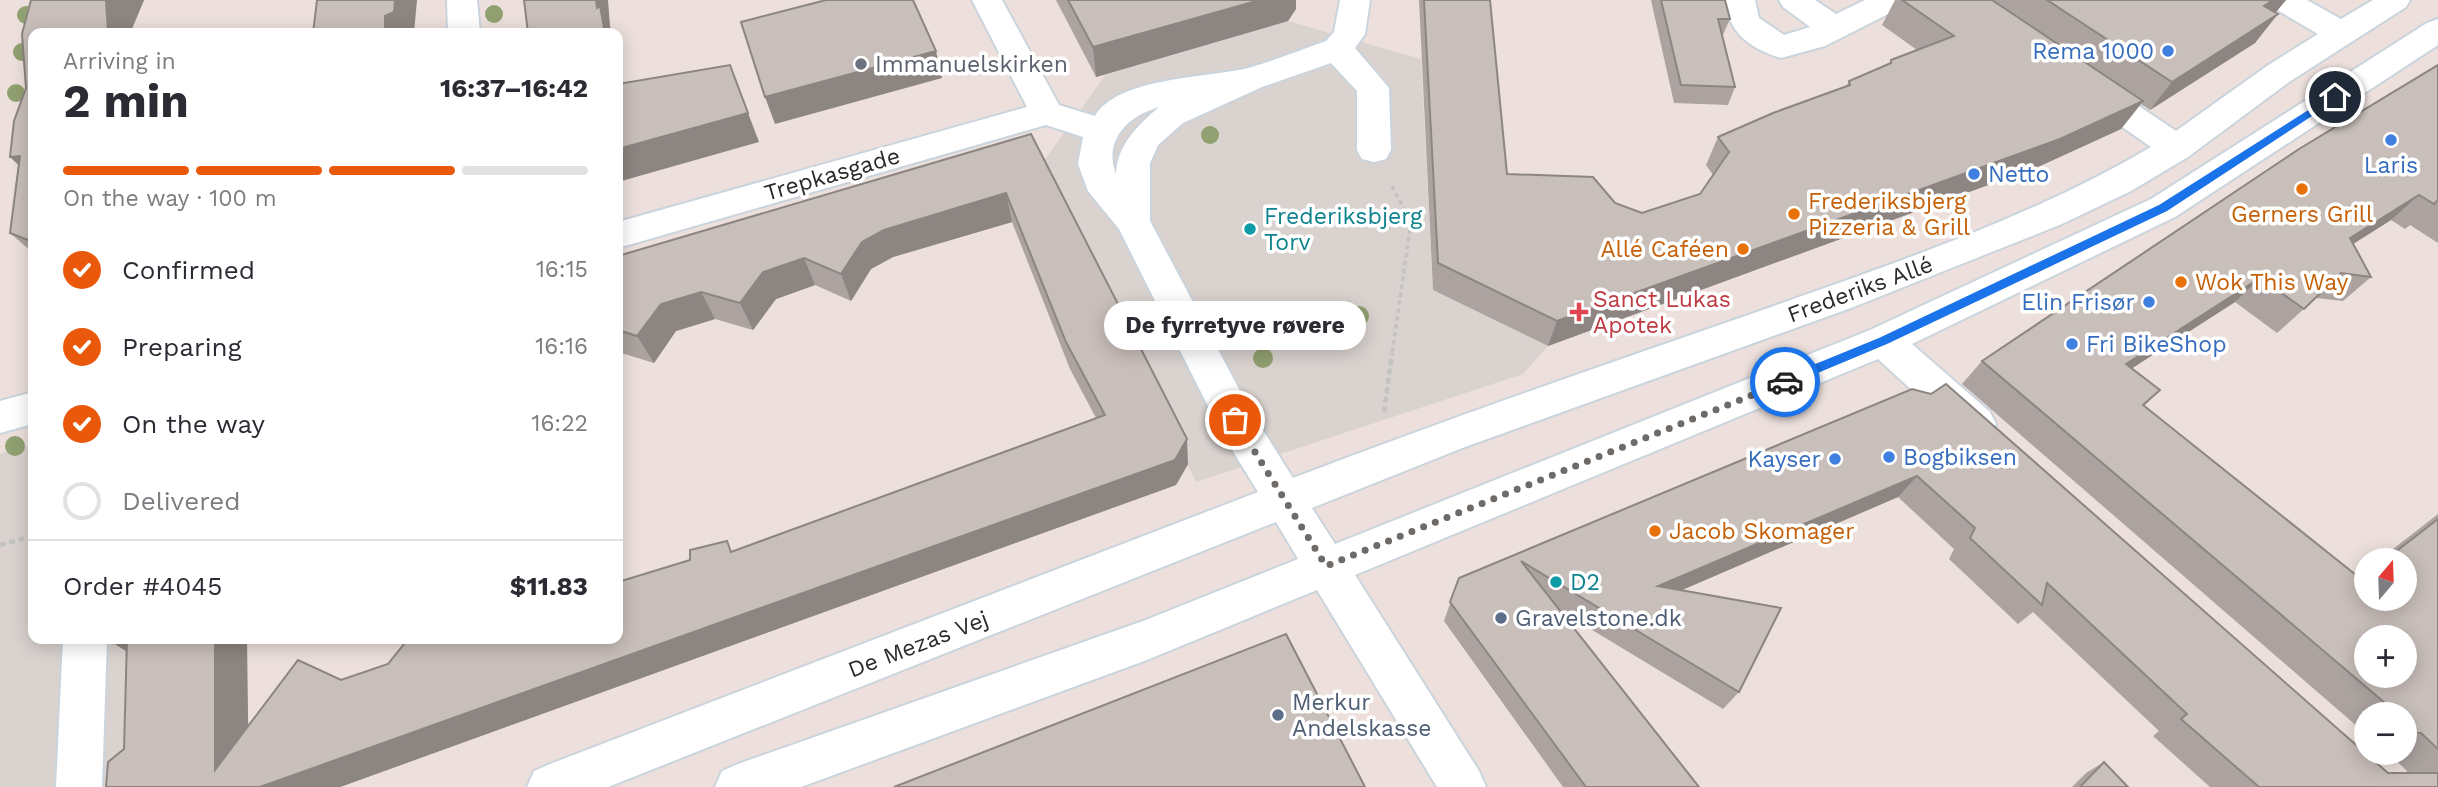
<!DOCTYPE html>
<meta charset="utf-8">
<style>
:root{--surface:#fff;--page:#f7f7f7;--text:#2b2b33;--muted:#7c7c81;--line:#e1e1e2;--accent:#ea580c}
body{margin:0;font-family:"Work Sans",sans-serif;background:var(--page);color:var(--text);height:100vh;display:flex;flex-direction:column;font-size:26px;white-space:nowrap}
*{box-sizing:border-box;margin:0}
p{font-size:23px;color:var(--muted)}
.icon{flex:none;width:38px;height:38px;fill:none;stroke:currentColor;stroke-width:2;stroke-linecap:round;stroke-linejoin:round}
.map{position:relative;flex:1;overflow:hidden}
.details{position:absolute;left:28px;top:28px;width:595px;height:616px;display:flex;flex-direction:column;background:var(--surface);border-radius:14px;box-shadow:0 4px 18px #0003}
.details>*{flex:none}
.needle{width:46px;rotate:19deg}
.fabs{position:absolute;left:2354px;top:548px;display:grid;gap:14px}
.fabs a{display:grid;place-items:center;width:63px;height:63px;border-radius:50%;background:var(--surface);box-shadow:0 4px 18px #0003;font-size:35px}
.pin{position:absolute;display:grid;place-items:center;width:60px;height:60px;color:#fff;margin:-30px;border:4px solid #fff;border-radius:50%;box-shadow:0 2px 7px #0007}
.courier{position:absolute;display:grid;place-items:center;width:70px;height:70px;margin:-35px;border:5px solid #1a73e8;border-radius:50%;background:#fff;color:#222;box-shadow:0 2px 9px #0007}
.bubble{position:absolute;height:49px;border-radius:24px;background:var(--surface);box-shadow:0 4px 18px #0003;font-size:23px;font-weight:700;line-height:49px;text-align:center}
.overview em{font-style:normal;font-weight:700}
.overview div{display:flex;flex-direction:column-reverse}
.overview{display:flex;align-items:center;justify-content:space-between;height:119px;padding:0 35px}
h1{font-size:46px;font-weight:700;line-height:52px}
.bar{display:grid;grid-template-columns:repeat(4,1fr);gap:10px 7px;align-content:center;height:84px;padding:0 35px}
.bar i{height:9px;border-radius:5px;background:var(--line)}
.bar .active{background:var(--accent)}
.bar p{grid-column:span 4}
.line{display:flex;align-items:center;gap:18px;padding:0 35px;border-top:2px solid var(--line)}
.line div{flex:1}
ol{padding:0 35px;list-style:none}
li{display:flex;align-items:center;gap:21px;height:77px}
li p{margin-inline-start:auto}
li .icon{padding:7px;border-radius:50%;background:var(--accent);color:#fff;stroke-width:4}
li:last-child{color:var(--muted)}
li i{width:38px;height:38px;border:4px solid var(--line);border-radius:50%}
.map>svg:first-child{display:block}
</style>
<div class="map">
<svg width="2438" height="787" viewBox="0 0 2438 787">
<rect width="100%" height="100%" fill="#ede0dc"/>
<!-- plaza -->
<g fill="#d9d2cf">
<path d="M1288,21l133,38 12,231 115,56 -25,28 -327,108 -157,-314 67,-94z"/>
<path d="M33,444v195h117l-5,148h-145v-333z"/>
</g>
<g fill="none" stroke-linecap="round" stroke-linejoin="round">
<defs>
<g id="minor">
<path d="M447,0h30l3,33h-32z"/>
<path d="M972,0h30l57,105 36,11c23,-39 113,-38 153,-48 26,-7 52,-18 78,-27l8,-9 6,-32h30l-5,34 -10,14 34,40 2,62 -5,9 -12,3 -12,-3 -5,-9v-59l-26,-28 -69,24 -79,36 -25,22 -8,18v58l99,187 44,70c152,-58 305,-111 458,-164 135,-48 276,-94 400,-167l-73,-51 -5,-8 5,-8 11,-3 11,3 76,51 91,-65 51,-32 -39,-23 -4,-7 2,-4h30l34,19 32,-19h37l-4,7 -117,75 -101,75 -57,34 -69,33 -211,84 -386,139 -153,61 23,36 535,-214 281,-131 276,-176 11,-4v26l-263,172 -263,127 78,68 6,12 -6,12 -14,4 -14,-4 -84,-77 -523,216 124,196 7,16h-49l-120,-197 -170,70 -346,127h-86l7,-16 16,-7 405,-143 155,-62 -22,-37 -668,265h-81l7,-16 16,-7 708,-272 -37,-60 -102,-203 -31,-38 -10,-27 5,-27 -37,-12 -428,123v-26l409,-115zM1159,107c-21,18 -42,38 -43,67 -13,-34 12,-58 43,-67z"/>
<path d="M1725,0h30l4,18 25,17 26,-8 -27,-20 -4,-7h36l21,14 29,-14h41l-4,7 -77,39 -44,12c-30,-9 -53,-25 -56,-58z"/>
<path d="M33,392v32l-33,9v-32z"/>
<path d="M63,639h44l-5,148h-46z"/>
</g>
</defs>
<!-- minor casing -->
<use href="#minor" stroke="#cad4dd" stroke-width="4"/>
<!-- path-far1 -->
<path stroke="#c3c3c3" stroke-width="3.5" stroke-dasharray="4.5 3.5" stroke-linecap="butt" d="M1392,186l19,36 -19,132"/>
<!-- path -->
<g stroke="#c3c3c3" stroke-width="4.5" stroke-dasharray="6 3.5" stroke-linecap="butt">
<path d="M1384,412l8,-59"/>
<path d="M0,545l33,-9"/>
</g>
<!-- minor -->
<use href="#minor" fill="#fff" fill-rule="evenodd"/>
</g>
<!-- trees -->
<g fill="#91a070">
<circle cx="494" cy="14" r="9"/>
<circle cx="26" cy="15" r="9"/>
<circle cx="22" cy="52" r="9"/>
<circle cx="16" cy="93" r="9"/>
<circle cx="1210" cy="135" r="9"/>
<circle cx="1359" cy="316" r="10"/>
<circle cx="1263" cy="358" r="10"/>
<circle cx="15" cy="446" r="10"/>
</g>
<!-- wall -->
<g fill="#aca3a0">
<path d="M31,0h113l-13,31v2h-98v220l-23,-20 8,-68 8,-77z"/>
<path d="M1056,0h240v9l-8,12 -192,56z"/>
<path d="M1419,0h71l17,174 108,29 27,10 58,-19 13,-19 -7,-10 12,-28 128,-50 3,-6 40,-17 2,-4 26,-10 -35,-25 13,-25h391l-11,13 -20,30 -105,67 -9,-6 -20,25 -81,37 -492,180 -115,-56z"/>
<path d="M1651,0h74l5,19 -8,18 13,50 -7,18 -54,-2z"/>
<path d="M2438,65v178l-28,-18 -5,4 -14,-9 -38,24 18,33 -28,24 -27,-3 -39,35 -42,-31 -103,66 28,22 -16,16 214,171 8,-7v28l38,-38h-25l59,-46v273h-228l-57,-51 6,-5 -126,-119 -15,12 -69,-65 5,-10 -56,-52 -216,93 57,102 -16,17 -164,-99 140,177h-136l-119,-166 15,-43 453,-189 476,384h20l-2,-3 -19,-18h17v-38h-38v20l-404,-350 20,-23z"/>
<path d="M1031,134l157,330 -12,21 -836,302 -227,-144v-4l136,87 92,-46 277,-41 116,-88 362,-133 -26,-49 -58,-147 -119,35 -22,12 -20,32 -36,-16 -39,14 -23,31 -38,-11 -39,12 -22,32 -36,-11v-96z"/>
<path d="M2104,762l24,25h-56l14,-14z"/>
</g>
<!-- shaded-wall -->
<g fill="#8c8582">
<path d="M106,0h38l-13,31v2h-23z"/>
<path d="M395,0h22l-3,33h-29v-17z"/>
<path d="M596,0h12l2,26 3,7h-8l-8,-25z"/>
<path d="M1260,0h36v9l-8,12 -192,56 -3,-30z"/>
<path d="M2273,0h13l-10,12 -35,22 23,-28z"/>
<path d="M2278,14l-23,29 -105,67 22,-28z"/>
<path d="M936,51l6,27 -167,46 -10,-27z"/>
<path d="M618,55l9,59 -9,-19z"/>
<path d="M730,65l29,77 -141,40v-33z"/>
<path d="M2143,101l-22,28 -81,37 -492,180 9,-25z"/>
<path d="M20,156l13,23 -23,-22z"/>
<path d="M1006,193l6,29 -119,35 -22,12 -20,32 -10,-27 21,-32 22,-12z"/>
<path d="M2419,195l-28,25 -68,43 27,-25z"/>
<path d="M804,258l11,27 -39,14 -23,31 -13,-27 23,-31z"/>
<path d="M2260,278l-25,24 -132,85 23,-23z"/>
<path d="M701,292l14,27 -39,12 -22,32 -17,-27 24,-32z"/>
<path d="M1187,439l1,25 -12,21 -836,302h-80z"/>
<path d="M1917,476l-19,21 -253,109 13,-20z"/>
<path d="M125,639h3l21,25 -36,-21z"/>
<path d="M215,639h32l2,148 -34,-17z"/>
</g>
<!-- building -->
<g fill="#c8beba" stroke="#8c8582" stroke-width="2" fill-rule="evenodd">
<path d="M31,0h75l2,33h-75v209l-23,-9 10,-77 -10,1 4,-36 12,-33 -4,-54z"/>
<path d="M317,0h78l-1,12 -9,4v17h-72z"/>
<path d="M524,0h72l1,8 3,-2 5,27h-77z"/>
<path d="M826,0h87l23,51 -171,46 -24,-75z"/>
<path d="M1068,0h192l-167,47z"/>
<path d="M1424,0h66l17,174 86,3 22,26 27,10 58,-19 29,-42 -11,-15 55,-24 77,-28 -1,-4 42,-18v-3l63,-24 -52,-36h90l151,101 -83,38 -503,182 -119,-58z"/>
<path d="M1661,0h64l5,19h-12l17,68 -54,-2z"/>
<path d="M2047,0h226l-9,6 14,8 -106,68z"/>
<path d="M730,65l18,48 -130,36v-65z"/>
<path d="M2438,65v135l-4,4 -15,-9 -69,43 21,39 -30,-4 -37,36 -44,-31 -134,86 34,26 -17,15 218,174 5,-4v23h38v-38h-19l53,-41v230l-17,-16h-17v-19h-6l-416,-353 317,-212zM2366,637h38v39h-38z"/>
<path d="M1031,134l156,305 -12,21 -915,327h-154l2,-25 16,-13 3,-110h88v131l83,-110 43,20 47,-16 20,-25h210v-57l72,-22v-10l37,-9 4,11 374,-137 -39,-73 -60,-149 -122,37 -22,12 -21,32 -37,-16 -41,14 -23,31 -39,-11 -40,12 -24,32 -19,-6v-74z"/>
<path d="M1946,384l442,389h50v14h-179l-78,-68 6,-5 -140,-131 -5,22 -72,-67 5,-10 -58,-52 -259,110 123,22 -42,84 -218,-131 178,226h-113l-136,-185 9,-24 453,-189 19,5z"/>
<path d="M1286,634l79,153h-471z"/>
<path d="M113,639h12l-12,4z"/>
<path d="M2104,762l24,25h-48z"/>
</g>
<!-- route -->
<path fill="#1a73e8" d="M2335,93l3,6 -171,112 -280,133 -98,41h-8v-7l98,-40 280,-133z"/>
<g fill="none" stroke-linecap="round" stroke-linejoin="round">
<!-- done -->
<path stroke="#6e6a68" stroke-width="7" stroke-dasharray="0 12.6" d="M1235,420l91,146 459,-184"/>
</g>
<!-- markers -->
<g fill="#3f7fe0" stroke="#fff" stroke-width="2.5">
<circle cx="2168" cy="51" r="7"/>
<circle cx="2391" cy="140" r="7"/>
<circle cx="1974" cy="174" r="7"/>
<circle cx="2149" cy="302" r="7"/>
<circle cx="2072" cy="344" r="7"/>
<circle cx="1889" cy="457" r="7"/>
<circle cx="1835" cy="459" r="7"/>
</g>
<circle fill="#6b7280" stroke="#fff" stroke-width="2.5" cx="861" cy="64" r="7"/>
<g fill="#e8710a" stroke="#fff" stroke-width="2.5">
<circle cx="2302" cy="189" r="7"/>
<circle cx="1794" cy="214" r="7"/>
<circle cx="1743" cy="249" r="7"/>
<circle cx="2181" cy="282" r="7"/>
<circle cx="1655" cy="531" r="7"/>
</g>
<g fill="#0f9aa8" stroke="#fff" stroke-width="2.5">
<circle cx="1250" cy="229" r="7"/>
<circle cx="1556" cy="582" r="7"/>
</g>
<path fill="#e0444e" stroke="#fff" stroke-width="2.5" d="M1575.5 301.5h7v7h7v7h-7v7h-7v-7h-7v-7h7z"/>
<g fill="#5c6f8a" stroke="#fff" stroke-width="2.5">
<circle cx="1501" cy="618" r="7"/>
<circle cx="1278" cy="715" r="7"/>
</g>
<g text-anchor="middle" stroke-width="7" stroke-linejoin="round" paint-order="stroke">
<!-- shop labels -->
<g font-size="23" fill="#366cbe" stroke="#fff" text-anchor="end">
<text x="2154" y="59">Rema 1000</text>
<text x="2391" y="173" text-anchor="middle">Laris</text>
<text x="1988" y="182" text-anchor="start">Netto</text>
<text x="2135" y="310">Elin Frisør</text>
<text x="2086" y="352" text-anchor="start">Fri BikeShop</text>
<text x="1903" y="465" text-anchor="start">Bogbiksen</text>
<text x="1821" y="467">Kayser</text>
</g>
<!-- worship labels -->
<g font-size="23" fill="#5b616d" stroke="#fff" text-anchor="start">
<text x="875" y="72">Immanuelskirken</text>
</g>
<!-- street labels -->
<g font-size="23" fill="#2a2a2a" stroke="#fff">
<text transform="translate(832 174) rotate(-16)" y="8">Trepkasgade</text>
<text transform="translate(1860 289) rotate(-20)" y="8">Frederiks Allé</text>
<text transform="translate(918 644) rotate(-21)" y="8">De Mezas Vej</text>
</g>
<!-- food labels -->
<g font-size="23" fill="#c56008" stroke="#fff" text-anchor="start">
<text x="1808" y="209">Frederiksbjerg<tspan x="1808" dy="26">Pizzeria &amp; Grill</tspan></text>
<text x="2302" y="222" text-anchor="middle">Gerners Grill</text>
<text x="1729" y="257" text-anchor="end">Allé Caféen</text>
<text x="2195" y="290">Wok This Way</text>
<text x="1669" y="539">Jacob Skomager</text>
</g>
<!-- culture labels -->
<g font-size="23" fill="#0d838f" stroke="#fff" text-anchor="start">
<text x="1264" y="224">Frederiksbjerg<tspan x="1264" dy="26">Torv</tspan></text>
<text x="1570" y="590">D2</text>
</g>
<!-- health labels -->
<g font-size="23" fill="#be3a42" stroke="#fff" text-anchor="start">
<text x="1593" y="307">Sanct Lukas<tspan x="1593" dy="26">Apotek</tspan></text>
</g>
<!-- service labels -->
<g font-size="23" fill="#4e5e75" stroke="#fff" text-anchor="start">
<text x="1515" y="626">Gravelstone.dk</text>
<text x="1292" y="710">Merkur<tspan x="1292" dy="26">Andelskasse</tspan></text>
</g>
</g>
</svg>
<div class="fabs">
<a><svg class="needle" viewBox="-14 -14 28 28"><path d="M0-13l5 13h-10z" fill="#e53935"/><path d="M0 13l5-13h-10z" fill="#7c7c81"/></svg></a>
<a>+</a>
<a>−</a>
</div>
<div class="pin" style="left:1235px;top:420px;background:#ea580c"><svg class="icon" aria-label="bag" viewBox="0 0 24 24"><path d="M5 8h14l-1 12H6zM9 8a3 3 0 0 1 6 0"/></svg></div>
<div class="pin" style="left:2335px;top:97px;background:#1f2937"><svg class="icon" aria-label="home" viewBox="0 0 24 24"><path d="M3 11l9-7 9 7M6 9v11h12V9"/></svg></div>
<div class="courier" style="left:1785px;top:382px"><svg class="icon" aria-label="car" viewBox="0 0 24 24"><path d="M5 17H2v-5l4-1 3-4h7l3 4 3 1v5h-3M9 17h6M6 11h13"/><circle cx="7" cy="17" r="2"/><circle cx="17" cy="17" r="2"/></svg></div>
<div class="bubble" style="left:1104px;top:301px;width:262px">De fyrretyve røvere</div>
<section class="details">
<div class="overview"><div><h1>2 min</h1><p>Arriving in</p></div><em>16:37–16:42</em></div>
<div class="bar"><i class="active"></i><i class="active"></i><i class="active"></i><i></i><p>On the way · 100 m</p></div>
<ol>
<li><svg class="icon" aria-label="check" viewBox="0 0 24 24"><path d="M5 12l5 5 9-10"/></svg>Confirmed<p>16:15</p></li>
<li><svg class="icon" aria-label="check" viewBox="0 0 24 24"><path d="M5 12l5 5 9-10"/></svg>Preparing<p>16:16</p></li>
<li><svg class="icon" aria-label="check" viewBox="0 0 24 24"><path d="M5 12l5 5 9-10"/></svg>On the way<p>16:22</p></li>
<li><i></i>Delivered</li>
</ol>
<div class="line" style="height:91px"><div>Order #4045</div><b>$11.83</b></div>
</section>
</div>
